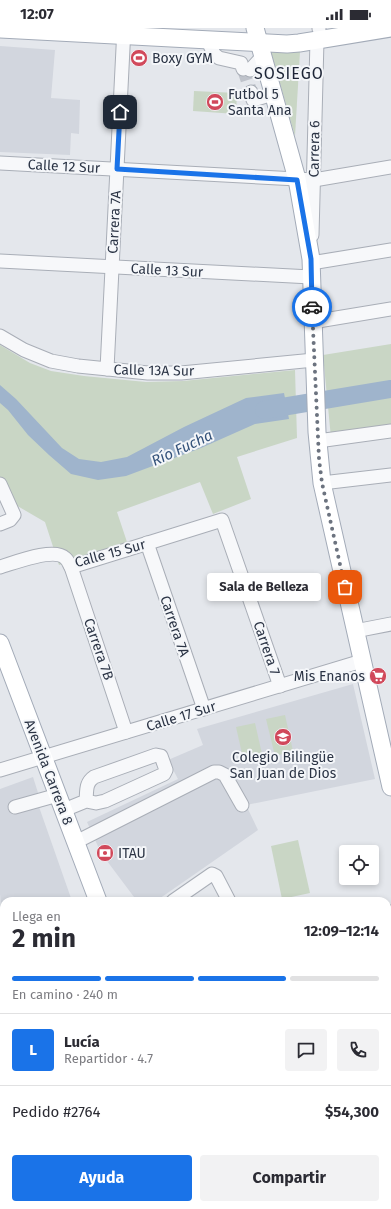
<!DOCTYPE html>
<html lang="es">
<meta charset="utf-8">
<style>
:root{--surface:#fff;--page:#f2f2f3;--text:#2b2b33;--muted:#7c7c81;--line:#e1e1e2;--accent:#1a73e8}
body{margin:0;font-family:"Fira Sans",sans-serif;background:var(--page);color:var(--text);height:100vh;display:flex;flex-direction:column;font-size:15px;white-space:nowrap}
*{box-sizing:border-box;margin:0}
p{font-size:13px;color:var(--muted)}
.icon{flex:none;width:22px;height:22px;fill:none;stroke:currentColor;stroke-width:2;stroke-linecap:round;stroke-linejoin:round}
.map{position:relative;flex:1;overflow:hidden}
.panel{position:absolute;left:0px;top:869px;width:391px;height:312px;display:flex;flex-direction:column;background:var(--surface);border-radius:12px 12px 0 0;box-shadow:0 2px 6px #0003}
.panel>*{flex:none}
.buttons{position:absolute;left:339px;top:817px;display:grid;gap:8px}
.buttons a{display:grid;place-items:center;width:40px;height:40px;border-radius:4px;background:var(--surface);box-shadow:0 2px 6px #0003;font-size:20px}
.pin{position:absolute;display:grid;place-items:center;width:34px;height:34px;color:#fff;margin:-17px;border-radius:8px;box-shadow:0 2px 6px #0006}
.courier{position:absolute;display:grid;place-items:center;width:40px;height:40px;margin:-20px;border:3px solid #1a73e8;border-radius:50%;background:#fff;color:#222;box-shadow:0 1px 5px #0007}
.bubble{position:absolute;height:28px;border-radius:4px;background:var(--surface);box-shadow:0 2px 6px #0003;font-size:13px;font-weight:700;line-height:28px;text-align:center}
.head em{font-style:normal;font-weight:700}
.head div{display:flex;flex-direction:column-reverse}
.head{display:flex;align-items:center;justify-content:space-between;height:68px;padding:0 12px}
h1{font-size:26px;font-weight:700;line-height:30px}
.bar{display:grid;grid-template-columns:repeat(4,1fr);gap:6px 4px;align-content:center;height:48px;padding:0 12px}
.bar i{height:5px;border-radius:3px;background:var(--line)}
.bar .selected{background:var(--accent)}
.bar p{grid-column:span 4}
.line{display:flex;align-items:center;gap:10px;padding:0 12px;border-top:1px solid var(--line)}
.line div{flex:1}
.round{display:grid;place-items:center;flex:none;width:42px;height:42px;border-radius:4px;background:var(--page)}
.primary-button{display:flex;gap:8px;margin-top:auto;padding:8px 12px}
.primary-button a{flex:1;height:46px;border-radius:4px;background:var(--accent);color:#fff;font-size:16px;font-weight:700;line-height:46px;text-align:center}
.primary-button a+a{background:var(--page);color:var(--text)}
.status{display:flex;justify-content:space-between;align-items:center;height:28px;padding:0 20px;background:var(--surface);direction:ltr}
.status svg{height:11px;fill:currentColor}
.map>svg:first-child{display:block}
</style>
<div class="status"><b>12:07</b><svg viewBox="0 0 49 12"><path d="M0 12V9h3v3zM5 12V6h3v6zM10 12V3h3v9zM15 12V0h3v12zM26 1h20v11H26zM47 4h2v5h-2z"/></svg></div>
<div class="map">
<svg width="391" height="1181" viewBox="0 0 391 1181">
<rect width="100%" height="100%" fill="#e4e7ec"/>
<!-- built -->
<g fill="#d2d6de">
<path d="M0,18l55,4 -4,48 29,2 -1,34 -8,-1 -1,22 -70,-3z"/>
<path d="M353,656l22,95 -129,26 12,25 -102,71h-19l-36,-48 -14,-31 91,-43 -10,-19 35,-15 -6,-16z"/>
<path d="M33,749l7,22 -2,5 34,97h-68v52l-2,-6 -1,-42 -1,-11v-105z"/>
</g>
<!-- green -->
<g fill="#c9d6c5">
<path d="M271,24h29l-5,84z"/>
<path d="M194,63l43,2 -1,21 -43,-3z"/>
<path d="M391,316v88l-60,6 -8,-83z"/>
<path d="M0,317l30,18 21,8 33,5 62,6 37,-1 112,-11 2,68 -60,19 14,42 -38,15 -13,-32 -83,30 10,30 -68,23 -14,-43 -43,-25 -2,1z"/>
<path d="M285,687l8,36 -18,5 -9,-37z"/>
<path d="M255,695l7,31 -19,4 -7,-31z"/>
<path d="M298,812l12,53 -28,6 -11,-53z"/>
<path d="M391,1096v43l-4,1v-43z"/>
</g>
<!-- water -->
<path fill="#9fb4cc" d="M0,357l16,14 46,49 17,11 22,3 26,-5 57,-30 62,-29 38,-5 5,26 -34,5 -54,24 -75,28 -28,4 -27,-6 -22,-19 -21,-20 -20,-25 -8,-7z"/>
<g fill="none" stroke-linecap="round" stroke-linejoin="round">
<!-- river -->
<path stroke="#9fb4cc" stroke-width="18" d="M264,382l127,-21"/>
<!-- minor-tunnel -->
<path stroke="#bfc3cb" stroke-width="13" stroke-dasharray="13 6" stroke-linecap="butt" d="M250,42l-5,4 6,18"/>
<defs>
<g id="minor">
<path d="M319,1v-1"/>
<path d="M207,11l7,15 5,4 22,5 2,6"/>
<path d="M250,42l13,-14"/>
<path d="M251,64l2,8 20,-6"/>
<path d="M0,135l297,16 17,1 77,-13"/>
<path d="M312,207l5,-195"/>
<path d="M0,233l311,16"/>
<path d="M311,235l80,-13"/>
<path d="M312,294l79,-13"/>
<path d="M0,308l24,14 27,11 27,5 70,7h33l133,-13"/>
<path d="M107,341l17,-341"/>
<path d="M317,411l8,1 66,-9"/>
<path d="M322,455l69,-8"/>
<path d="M0,456l14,31 -4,5 -10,4"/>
<path d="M147,515l57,166"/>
<path d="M0,539c14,-4 54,-20 65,-9 3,2 4,6 6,9l55,165"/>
<path d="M71,539l151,-47 58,166"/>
<path d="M355,603l36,-7"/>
<path d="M0,742l362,-109"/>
<path d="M15,779l43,-12"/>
<path d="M64,782l22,-9 10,2 9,-2 59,-27 2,-4 -5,-14 -5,-1 -62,22c-9,6 -7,15 -8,24"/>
<path d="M76,814l138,-70h5l6,3 17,30"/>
<path d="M173,873l39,-27 4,2 13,25"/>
<path d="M387,884h4"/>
<path d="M0,903l4,-1"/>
<path d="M0,936l4,-1"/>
<path d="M387,968l4,17"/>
<path d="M0,1007l4,163"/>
<path d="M387,1174h4"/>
<path d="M274,1181l69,-4"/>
</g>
<g id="major">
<path d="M255,0l42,151 14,80 6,173 5,51 69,304"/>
<path d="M0,1l287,15 12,-1 92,-15"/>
<path d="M0,615l98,258"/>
<path d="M134,1177v4"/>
</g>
</defs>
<!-- minor casing -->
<use href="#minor" stroke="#a9aeb7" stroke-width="15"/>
<!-- major casing -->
<use href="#major" stroke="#a3abb8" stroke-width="19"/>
<!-- minor -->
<use href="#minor" stroke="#f7f8fa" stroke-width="13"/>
<!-- major -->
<use href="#major" stroke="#fff" stroke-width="17"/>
</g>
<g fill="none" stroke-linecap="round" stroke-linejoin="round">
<!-- done -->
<path stroke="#6c737f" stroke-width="4" stroke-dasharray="0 7.2" d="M312,279l7,152 3,24 23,104"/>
<!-- route -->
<path stroke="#1a73e8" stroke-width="5" d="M120,84l-3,57 180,11 14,79 1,48"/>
</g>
<!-- icons -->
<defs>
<symbol id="stadium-disc" viewBox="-11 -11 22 22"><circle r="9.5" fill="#d1495b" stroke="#f4f6f9"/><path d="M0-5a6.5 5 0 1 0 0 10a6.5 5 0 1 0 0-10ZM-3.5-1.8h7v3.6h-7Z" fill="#fff"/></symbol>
<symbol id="supermarket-disc" viewBox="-11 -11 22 22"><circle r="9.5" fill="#d1495b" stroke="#f4f6f9"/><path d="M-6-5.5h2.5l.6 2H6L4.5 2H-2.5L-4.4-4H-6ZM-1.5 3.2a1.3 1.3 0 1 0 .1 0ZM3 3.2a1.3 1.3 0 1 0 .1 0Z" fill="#fff"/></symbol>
<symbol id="school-disc" viewBox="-11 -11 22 22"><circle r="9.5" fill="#d1495b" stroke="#f4f6f9"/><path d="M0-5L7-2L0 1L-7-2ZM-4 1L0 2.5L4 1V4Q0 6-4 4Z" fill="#fff"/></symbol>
<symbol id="bank-disc" viewBox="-11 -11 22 22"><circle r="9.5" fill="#d1495b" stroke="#f4f6f9"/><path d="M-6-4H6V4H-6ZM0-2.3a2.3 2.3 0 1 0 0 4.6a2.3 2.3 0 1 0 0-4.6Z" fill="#fff"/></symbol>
</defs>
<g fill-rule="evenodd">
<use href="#stadium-disc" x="129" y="20" width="20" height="20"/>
<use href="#stadium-disc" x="205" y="64" width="20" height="20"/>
<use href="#supermarket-disc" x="368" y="638" width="20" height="20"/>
<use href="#school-disc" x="273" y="699" width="20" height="20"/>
<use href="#bank-disc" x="95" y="815" width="20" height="20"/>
</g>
<g text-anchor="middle" stroke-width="4" stroke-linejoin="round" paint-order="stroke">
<!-- poi labels -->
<g font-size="14" fill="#2b3445" stroke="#f4f6f9" text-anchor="start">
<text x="152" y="35">Boxy GYM</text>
<text x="228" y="71">Futbol 5<tspan x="228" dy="16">Santa Ana</tspan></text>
<text x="365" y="653" text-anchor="end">Mis Enanos</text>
<text x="283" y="734" text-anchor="middle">Colegio Bilingüe<tspan x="283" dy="16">San Juan de Dios</tspan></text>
<text x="118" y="830">ITAU</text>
</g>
<!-- street labels -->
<g font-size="14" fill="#2b3445" stroke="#f4f6f9">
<text transform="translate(314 121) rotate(-89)" y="5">Carrera 6</text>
<text transform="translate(64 138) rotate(3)" y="5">Calle 12 Sur</text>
<text transform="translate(114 194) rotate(-87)" y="5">Carrera 7A</text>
<text transform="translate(167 242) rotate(3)" y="5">Calle 13 Sur</text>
<text transform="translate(154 342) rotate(1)" y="5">Calle 13A Sur</text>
<text transform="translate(110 525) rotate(-15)" y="5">Calle 15 Sur</text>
<text transform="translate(175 598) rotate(71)" y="5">Carrera 7A</text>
<text transform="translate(267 620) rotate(71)" y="5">Carrera 7</text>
<text transform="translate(99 621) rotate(71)" y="5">Carrera 7B</text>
<text transform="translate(181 688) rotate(-17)" y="5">Calle 17 Sur</text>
<text transform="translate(49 744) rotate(69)" y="5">Avenida Carrera 8</text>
</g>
<!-- water labels -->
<g font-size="15" font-style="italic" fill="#34527a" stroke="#f4f6f9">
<text transform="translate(182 420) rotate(-25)" y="5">Río Fucha</text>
</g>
<!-- quarter labels -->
<g font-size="16" letter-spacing="1" fill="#1d2536" stroke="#f4f6f9">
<text x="289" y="51">SOSIEGO</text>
</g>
</g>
</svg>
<div class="buttons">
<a><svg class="icon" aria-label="locate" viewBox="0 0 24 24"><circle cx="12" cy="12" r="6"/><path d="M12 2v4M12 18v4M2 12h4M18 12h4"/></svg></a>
</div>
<div class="pin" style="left:345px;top:559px;background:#ea580c"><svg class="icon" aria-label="bag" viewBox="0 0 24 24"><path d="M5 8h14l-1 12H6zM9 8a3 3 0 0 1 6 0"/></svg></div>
<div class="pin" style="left:120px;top:84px;background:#1f2937"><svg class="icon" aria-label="home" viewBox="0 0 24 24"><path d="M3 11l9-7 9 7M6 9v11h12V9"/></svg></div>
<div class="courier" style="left:312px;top:279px"><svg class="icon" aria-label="car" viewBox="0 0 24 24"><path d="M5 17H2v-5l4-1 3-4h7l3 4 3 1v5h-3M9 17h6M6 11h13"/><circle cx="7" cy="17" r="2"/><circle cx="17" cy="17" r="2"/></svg></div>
<div class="bubble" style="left:207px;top:545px;width:114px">Sala de Belleza</div>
<section class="panel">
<div class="head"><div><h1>2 min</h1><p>Llega en</p></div><em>12:09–12:14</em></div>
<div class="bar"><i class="selected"></i><i class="selected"></i><i class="selected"></i><i></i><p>En camino · 240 m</p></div>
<div class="line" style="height:72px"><b class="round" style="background:var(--accent);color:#fff">L</b><div><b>Lucía</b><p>Repartidor · 4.7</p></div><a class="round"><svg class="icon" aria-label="chat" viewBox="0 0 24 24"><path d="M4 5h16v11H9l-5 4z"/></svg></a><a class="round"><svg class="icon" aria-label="phone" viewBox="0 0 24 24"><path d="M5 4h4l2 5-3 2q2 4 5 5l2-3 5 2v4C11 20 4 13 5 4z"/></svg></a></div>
<div class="line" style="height:52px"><div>Pedido #2764</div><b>$54,300</b></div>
<div class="primary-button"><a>Ayuda</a><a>Compartir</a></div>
</section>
</div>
